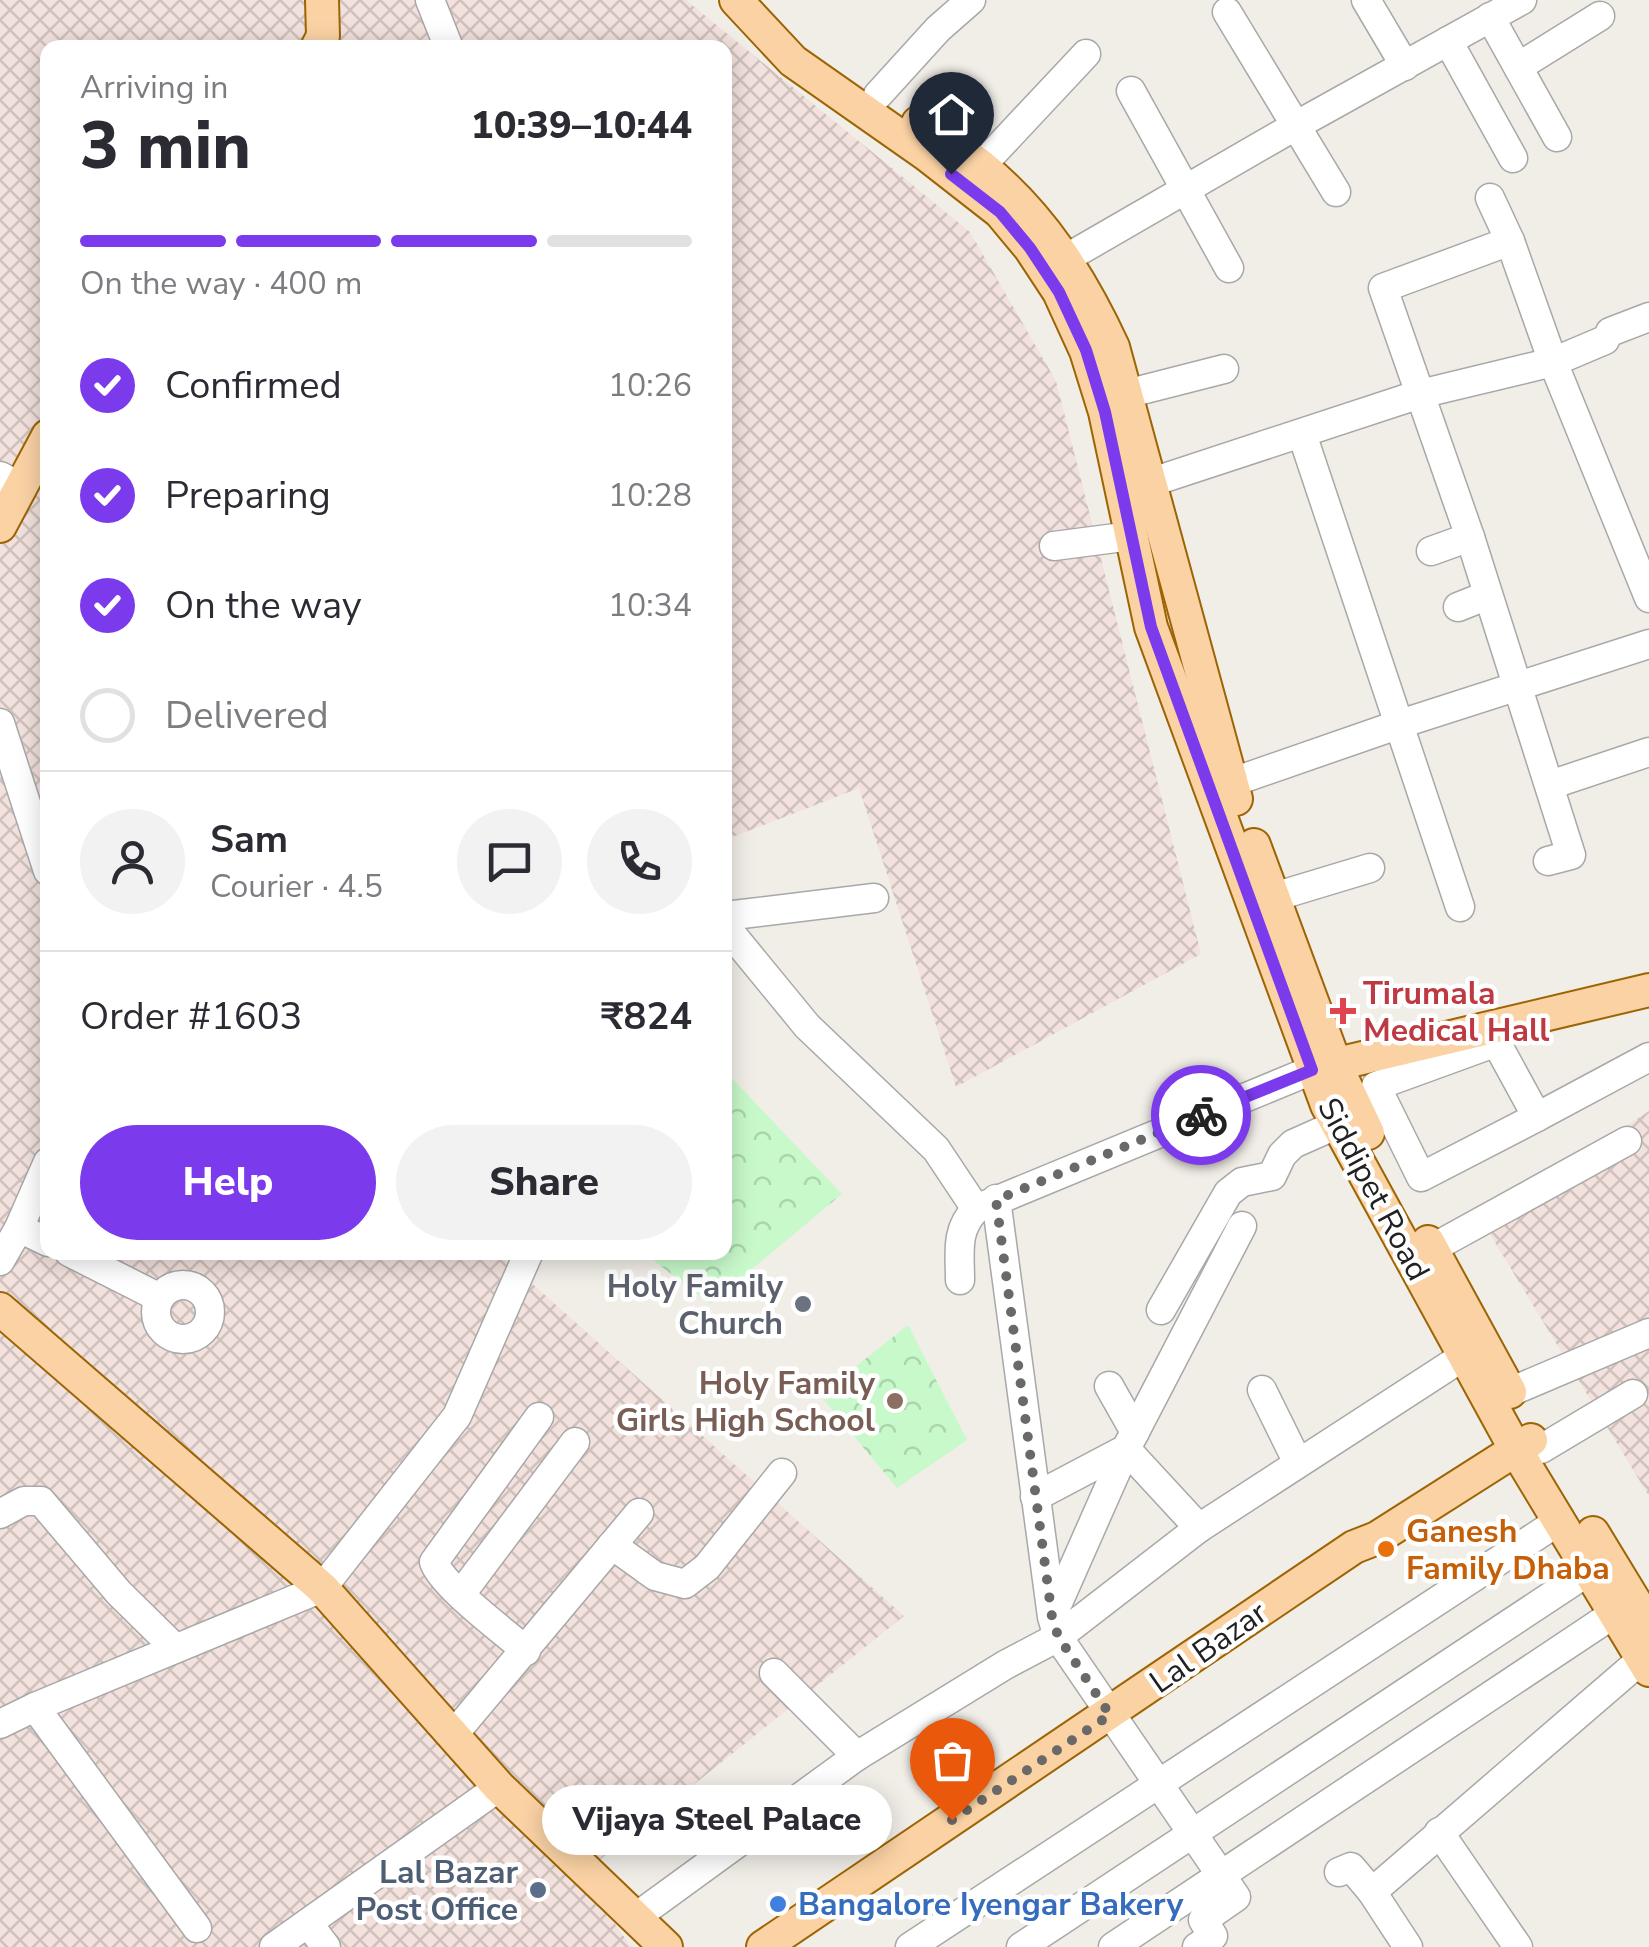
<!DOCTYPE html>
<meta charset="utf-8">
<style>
:root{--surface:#fff;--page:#f2f2f3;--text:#2b2b33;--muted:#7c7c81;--line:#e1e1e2;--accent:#7c3aed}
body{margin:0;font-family:"Nunito Sans",sans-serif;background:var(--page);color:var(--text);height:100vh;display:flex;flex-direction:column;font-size:38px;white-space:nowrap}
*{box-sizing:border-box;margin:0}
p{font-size:32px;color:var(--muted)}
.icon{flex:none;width:55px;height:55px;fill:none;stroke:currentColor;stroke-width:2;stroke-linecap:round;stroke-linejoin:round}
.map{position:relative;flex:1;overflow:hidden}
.side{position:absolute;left:40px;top:40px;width:692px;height:1220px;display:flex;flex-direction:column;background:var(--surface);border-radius:20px;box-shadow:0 5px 25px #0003}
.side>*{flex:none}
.pin{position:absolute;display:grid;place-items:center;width:85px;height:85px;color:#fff;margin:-102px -42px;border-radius:50% 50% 50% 0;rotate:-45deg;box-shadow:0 0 10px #0007}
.pin .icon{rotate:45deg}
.courier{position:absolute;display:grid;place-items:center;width:100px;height:100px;margin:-50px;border:8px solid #7c3aed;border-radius:50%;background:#fff;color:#222;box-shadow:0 2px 12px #0007}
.bubble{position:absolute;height:70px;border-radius:35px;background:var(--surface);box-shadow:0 5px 25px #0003;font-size:32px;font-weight:800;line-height:70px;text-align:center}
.headline em{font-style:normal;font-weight:800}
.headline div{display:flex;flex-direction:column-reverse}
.headline{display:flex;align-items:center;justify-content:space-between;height:170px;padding:0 40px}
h1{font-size:65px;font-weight:800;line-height:75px}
.bar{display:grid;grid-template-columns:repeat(4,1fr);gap:15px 10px;align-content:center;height:120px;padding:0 40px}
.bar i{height:12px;border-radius:8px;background:var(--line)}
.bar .current{background:var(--accent)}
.bar p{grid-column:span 4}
.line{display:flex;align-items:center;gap:25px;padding:0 40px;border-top:2px solid var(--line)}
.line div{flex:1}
.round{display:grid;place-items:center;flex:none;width:105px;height:105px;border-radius:52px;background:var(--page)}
ol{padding:0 40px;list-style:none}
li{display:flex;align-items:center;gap:30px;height:110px}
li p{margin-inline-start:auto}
li .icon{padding:10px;border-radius:50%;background:var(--accent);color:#fff;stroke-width:4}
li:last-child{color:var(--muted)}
li i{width:55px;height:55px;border:5px solid var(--line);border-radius:50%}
.cta{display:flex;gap:20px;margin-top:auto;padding:20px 40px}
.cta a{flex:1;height:115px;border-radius:60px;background:var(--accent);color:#fff;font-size:40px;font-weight:800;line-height:115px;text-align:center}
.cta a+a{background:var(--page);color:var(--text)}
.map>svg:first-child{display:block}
</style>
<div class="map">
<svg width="1649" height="1947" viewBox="0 0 1649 1947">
<defs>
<pattern id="military-cross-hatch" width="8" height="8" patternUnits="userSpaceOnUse" patternTransform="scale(2.5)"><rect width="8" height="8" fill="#f2e1dc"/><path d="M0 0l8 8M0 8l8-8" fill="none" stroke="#cfc1bc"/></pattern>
<pattern id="park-crowns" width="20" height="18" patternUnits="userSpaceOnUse" patternTransform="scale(2.5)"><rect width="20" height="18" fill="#c7f9ca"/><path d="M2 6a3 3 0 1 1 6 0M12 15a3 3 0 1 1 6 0" fill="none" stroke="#abd5ad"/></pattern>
</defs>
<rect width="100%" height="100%" fill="#f1eee8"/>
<!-- military -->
<g fill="url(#military-cross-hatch)">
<path d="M0,0h686l284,232 86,149 145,573 -245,133 -97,-299 -134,52v-792h-677v1204l450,1 406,363 -323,259 50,72h-631z"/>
<path d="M1649,1111v385l-167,-275z"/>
</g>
<!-- park -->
<g fill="url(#park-crowns)">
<path d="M725,1071l117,123 -132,110 -66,-51 81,-1z"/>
<path d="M908,1325l59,115 -70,48 -77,-93z"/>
</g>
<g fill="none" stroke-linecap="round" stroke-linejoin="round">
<defs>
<g id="minor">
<path d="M430,0l19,48"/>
<path d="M1366,0l39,66"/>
<path d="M1227,12l109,180"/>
<path d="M1490,17l67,120"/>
<path d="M1448,41l65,117"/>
<path d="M1518,67l82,-51"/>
<path d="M1131,91l98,177"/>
<path d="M878,95l60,-66 33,-29"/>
<path d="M981,166l105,-112"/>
<path d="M1490,198l20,43 43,121 96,236"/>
<path d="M1510,241l-127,47 87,249 101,318 -23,6"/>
<path d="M1065,259l232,-134 225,-125"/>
<path d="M1610,332l39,-15"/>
<path d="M1126,394l98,-25"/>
<path d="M1302,434l158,473"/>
<path d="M0,476l19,10"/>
<path d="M1149,483l271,-89 133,-32 52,-22"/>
<path d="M1054,546l77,-10"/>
<path d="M1431,551l39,-14"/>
<path d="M1458,607l30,-12"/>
<path d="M0,723l48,148"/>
<path d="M1230,783l170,-59 249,-80"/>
<path d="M1550,785l99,-33"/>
<path d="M1274,897l96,-29"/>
<path d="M725,916l149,-18"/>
<path d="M725,926l82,100 129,123 40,60"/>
<path d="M1489,1029l48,88 112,-60"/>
<path d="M1497,1042l-121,44 45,91 116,-60"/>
<path d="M996,1199l56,418 6,20 178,260 -33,23 10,16 -16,11"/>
<path d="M19,1228l29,14"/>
<path d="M1431,1249l196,-108"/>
<path d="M69,1252l91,46"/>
<path d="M0,1261l19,-33 29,-66"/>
<path d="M960,1280c0,-27 -5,-50 16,-71l336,-139"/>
<circle cx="183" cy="1312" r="27"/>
<path d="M1161,1310l67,-117 14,-11 30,-6 10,-21 11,-11 45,-20"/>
<path d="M1109,1386l26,46"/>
<path d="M1262,1390l36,73"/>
<path d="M1510,1392l139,-59"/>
<path d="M1541,1449l92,-55"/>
<path d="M1035,1497l91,-48 116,-223"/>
<path d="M0,1514l24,-13h17l78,92 56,55"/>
<path d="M612,1545l43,31 30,8 22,-17 75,-94"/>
<path d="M461,1594l114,-152"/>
<path d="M1053,1614l73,-165 73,79"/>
<path d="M526,1651c-22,-20 -83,-64 -92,-89l105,-145"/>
<path d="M774,1673l83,83"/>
<path d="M35,1707l162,221"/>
<path d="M0,1724l35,-17 287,-119 135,-172 72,-164"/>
<path d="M454,1734l185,-221"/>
<path d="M1439,1832l79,115"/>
<path d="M1339,1872l12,-5 21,25"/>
<path d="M636,1917l221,-161 148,-91 53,-28 141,-109 265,-172"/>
<path d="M308,1923l18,24"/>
<path d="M274,1947l225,-160"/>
<path d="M910,1947l649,-426"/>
<path d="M1021,1947l568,-376"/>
<path d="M1113,1947l502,-334"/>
<path d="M1408,1947l-36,-55 270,-233"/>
</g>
<g id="major">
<path d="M736,0l57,61 134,94 73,57 30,36 29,44 27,59 19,61 46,215 176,478 189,345 133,220"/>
<path d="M317,48l6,-12 -1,-36"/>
<path d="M918,123c21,14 44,28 64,44 60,49 99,111 131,180l123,452"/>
<path d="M0,526l48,-90"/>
<path d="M1254,845l82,221 32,67"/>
<path d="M1316,1069l333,-79"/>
<path d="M1428,1242l82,150"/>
<path d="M0,1309l322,279 177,199 167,160"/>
<path d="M1593,1533l56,92"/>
<path d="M763,1947l591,-400 23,-9 154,-98"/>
</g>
</defs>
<!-- minor casing -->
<use href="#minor" stroke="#a8a8a8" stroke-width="31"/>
<!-- major casing -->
<use href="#major" stroke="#9c6403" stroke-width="36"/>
<!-- minor -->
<use href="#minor" stroke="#fff" stroke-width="28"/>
<!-- major -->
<use href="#major" stroke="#fad2a4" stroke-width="32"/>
</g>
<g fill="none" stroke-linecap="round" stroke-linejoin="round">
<!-- done -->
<path stroke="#6a6967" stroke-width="10" stroke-dasharray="0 18" d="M952,1820l158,-105 -52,-79 -6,-19 -56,-417 205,-85"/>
<!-- route -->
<path stroke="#7c3aed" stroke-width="12" d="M951,174l49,38 30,36 29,44 27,58 19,62 46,215 161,443 -111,45"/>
</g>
<!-- markers -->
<path fill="#e0444e" stroke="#fff" stroke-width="4" d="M1338 996h10v10h10v10h-10v10h-10v-10h-10v-10h10z"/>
<circle fill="#6b7280" stroke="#fff" stroke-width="4" cx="803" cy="1304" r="10"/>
<circle fill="#8d6e63" stroke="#fff" stroke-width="4" cx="895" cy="1401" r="10"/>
<circle fill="#e8710a" stroke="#fff" stroke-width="4" cx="1386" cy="1549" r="10"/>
<circle fill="#5c6f8a" stroke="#fff" stroke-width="4" cx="538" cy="1890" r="10"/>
<circle fill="#3f7fe0" stroke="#fff" stroke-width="4" cx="778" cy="1904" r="10"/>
<g text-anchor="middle" stroke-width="9" stroke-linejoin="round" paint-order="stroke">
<!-- health labels -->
<g font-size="32" font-weight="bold" fill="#be3a42" stroke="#fff" text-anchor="start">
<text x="1363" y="1004">Tirumala<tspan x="1363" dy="37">Medical Hall</tspan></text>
</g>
<!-- street labels -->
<g font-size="32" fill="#212121" stroke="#fff">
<text transform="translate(1374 1189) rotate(62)" y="11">Siddipet Road</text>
<text transform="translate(1208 1647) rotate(-35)" y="11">Lal Bazar</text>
</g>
<!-- worship labels -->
<g font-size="32" font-weight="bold" fill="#5b616d" stroke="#fff" text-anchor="end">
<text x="783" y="1297">Holy Family<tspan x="783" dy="37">Church</tspan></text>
</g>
<!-- education labels -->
<g font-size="32" font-weight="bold" fill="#785e54" stroke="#fff" text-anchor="end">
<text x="875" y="1394">Holy Family<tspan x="875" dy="37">Girls High School</tspan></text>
</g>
<!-- food labels -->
<g font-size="32" font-weight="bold" fill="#c56008" stroke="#fff" text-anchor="start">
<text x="1406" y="1542">Ganesh<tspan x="1406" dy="37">Family Dhaba</tspan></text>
</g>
<!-- service labels -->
<g font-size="32" font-weight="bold" fill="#4e5e75" stroke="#fff" text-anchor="end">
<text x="518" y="1883">Lal Bazar<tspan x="518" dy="37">Post Office</tspan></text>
</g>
<!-- shop labels -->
<g font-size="32" font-weight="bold" fill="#366cbe" stroke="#fff" text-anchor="start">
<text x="798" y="1915">Bangalore Iyengar Bakery</text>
</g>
</g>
</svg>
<div class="pin" style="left:952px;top:1820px;background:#ea580c"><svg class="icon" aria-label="bag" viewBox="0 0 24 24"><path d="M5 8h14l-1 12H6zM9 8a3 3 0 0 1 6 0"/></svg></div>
<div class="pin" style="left:951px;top:174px;background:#1f2937"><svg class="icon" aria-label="home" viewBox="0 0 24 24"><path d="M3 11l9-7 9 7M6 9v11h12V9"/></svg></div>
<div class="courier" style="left:1201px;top:1115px"><svg class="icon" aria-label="bike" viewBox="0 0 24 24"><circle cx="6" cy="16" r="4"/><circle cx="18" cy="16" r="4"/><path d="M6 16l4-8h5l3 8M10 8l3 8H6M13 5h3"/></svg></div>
<div class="bubble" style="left:542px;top:1785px;width:350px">Vijaya Steel Palace</div>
<section class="side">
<div class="headline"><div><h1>3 min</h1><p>Arriving in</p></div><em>10:39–10:44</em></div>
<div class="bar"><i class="current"></i><i class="current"></i><i class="current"></i><i></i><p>On the way · 400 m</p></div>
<ol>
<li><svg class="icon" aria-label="check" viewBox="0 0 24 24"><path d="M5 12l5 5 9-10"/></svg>Confirmed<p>10:26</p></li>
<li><svg class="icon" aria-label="check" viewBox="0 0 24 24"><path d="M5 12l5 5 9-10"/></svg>Preparing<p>10:28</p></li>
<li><svg class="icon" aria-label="check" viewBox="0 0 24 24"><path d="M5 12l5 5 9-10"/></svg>On the way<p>10:34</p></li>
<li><i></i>Delivered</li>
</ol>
<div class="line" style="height:180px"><a class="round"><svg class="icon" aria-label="person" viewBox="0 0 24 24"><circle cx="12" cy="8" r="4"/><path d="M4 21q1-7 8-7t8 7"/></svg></a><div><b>Sam</b><p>Courier · 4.5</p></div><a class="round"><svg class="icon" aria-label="chat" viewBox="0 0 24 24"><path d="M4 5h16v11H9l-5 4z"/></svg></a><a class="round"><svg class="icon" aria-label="phone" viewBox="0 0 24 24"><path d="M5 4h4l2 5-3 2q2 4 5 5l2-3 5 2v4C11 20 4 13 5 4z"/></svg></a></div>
<div class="line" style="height:130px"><div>Order #1603</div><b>₹824</b></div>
<div class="cta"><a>Help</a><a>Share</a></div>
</section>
</div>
